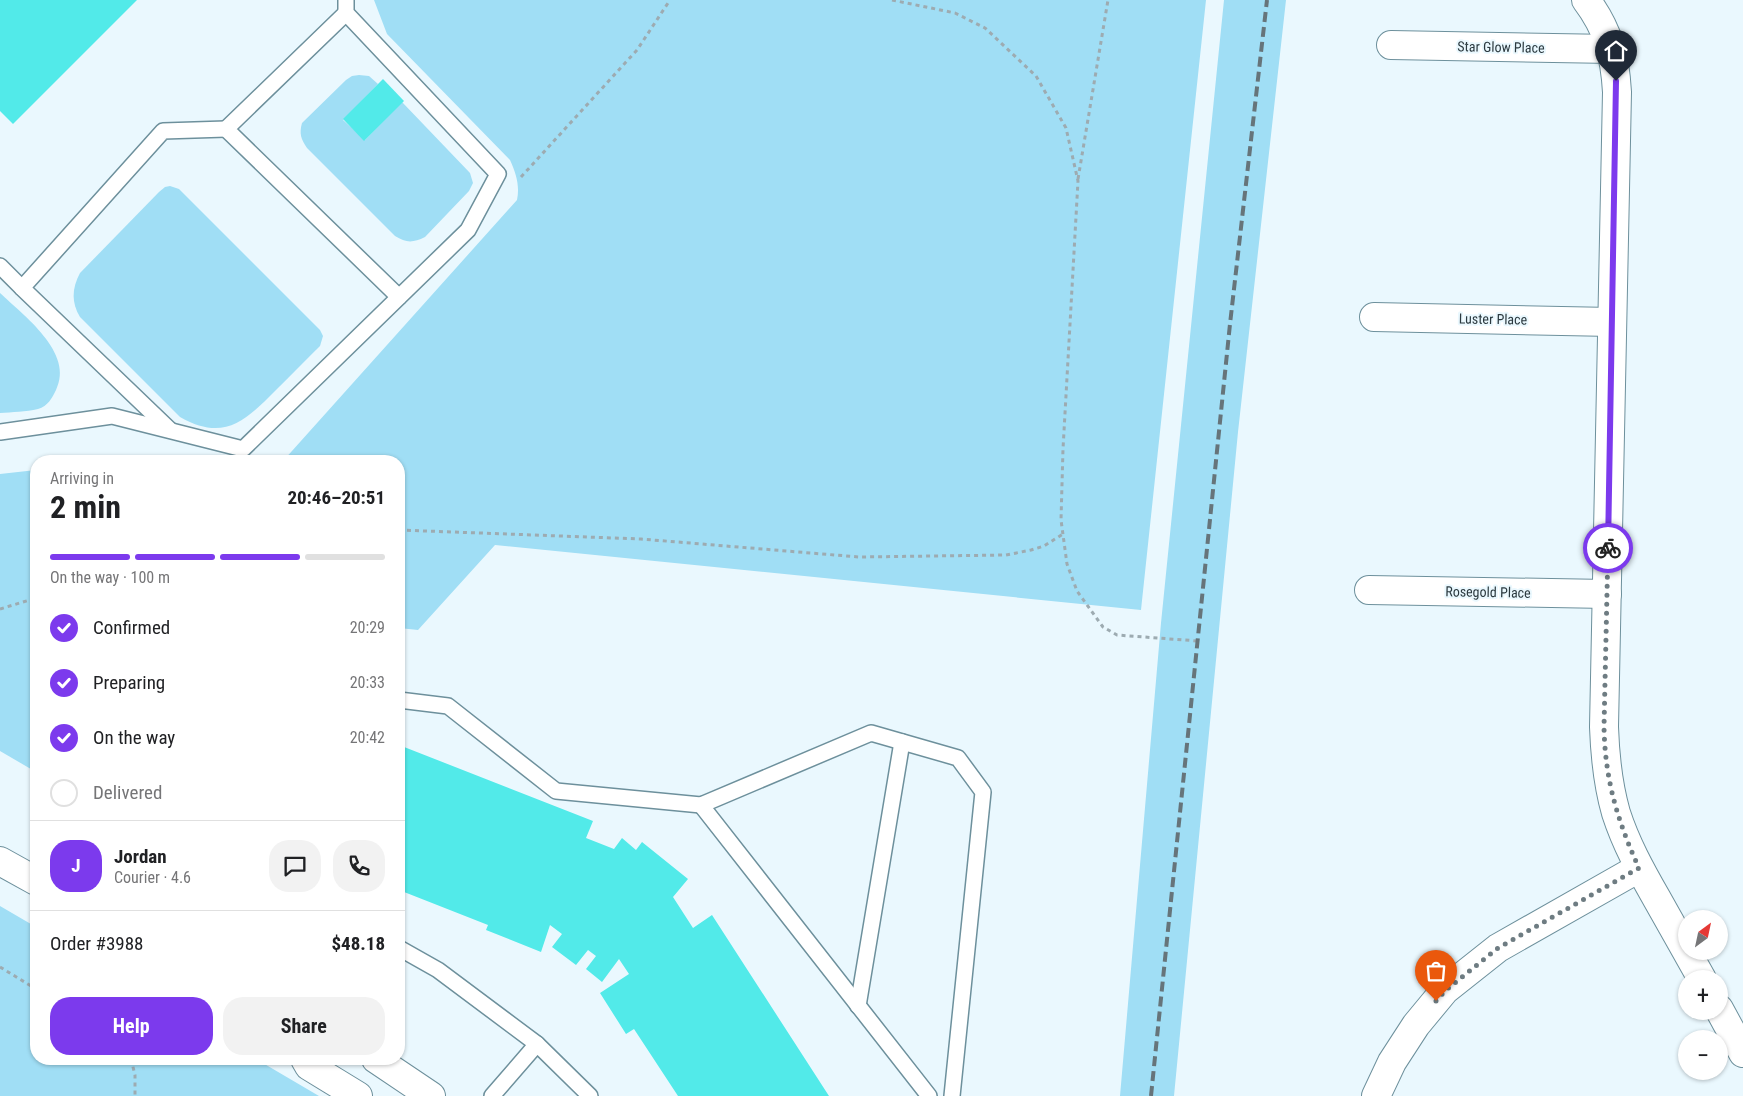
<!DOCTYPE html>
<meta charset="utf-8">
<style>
:root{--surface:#fff;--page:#f2f2f2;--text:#202124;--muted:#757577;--line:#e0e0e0;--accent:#7c3aed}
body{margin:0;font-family:"Roboto Condensed",sans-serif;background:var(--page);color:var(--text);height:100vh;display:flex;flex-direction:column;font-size:19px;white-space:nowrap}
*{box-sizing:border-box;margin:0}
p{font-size:16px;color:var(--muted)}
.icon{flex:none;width:28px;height:28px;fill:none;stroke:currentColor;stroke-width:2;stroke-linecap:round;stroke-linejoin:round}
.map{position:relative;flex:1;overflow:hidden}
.drawer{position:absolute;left:30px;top:455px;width:375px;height:610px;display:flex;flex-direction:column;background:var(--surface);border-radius:20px;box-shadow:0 1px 4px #0004}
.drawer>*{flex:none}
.needle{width:32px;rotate:33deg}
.controls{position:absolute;left:1678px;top:910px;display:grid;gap:10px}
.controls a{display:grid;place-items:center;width:50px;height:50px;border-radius:50%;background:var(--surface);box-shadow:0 1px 4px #0004;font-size:25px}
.pin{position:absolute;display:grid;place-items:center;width:42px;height:42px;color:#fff;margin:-51px -21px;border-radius:50% 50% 50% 0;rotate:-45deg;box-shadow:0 0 5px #0007}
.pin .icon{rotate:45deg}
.courier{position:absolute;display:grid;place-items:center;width:50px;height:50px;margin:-25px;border:4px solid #7c3aed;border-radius:50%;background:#fff;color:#222;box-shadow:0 1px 6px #0007}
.summary em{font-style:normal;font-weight:700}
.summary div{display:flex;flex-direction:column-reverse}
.summary{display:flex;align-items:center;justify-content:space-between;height:85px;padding:0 20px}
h1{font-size:32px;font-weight:700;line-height:38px}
.bar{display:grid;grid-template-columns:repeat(4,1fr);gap:8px 5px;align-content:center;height:60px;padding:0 20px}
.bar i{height:6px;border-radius:4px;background:var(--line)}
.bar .active{background:var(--accent)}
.bar p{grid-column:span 4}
.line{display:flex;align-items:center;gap:12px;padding:0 20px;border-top:1px solid var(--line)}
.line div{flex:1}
.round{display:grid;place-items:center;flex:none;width:52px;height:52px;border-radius:20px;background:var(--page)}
ol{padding:0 20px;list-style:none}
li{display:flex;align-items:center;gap:15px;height:55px}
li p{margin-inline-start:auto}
li .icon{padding:5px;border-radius:50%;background:var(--accent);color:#fff;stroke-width:4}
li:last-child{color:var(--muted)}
li i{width:28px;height:28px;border:2px solid var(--line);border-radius:50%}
.button{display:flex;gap:10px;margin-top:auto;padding:10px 20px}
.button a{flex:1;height:58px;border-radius:20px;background:var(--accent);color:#fff;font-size:20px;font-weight:700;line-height:58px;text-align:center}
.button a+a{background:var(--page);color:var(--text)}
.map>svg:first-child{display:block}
</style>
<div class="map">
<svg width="1743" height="1096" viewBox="0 0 1743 1096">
<rect width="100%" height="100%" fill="#eaf8fe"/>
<!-- green -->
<g fill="#a0def5">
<path d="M374,0h832l-65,610 -646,-65 -77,85 -19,-2v-167h-116l234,-261c3,-14 -1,-27 -7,-40l-123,-126z"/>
<path d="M1224,0h62l-48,432 -64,664h-54l41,-473z"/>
<path d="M359,75l10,1 9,8 -35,36 22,20 37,-38 68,71 3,10 -4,8 -44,46c-12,6 -19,6 -30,-1l-88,-88c-6,-9 -8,-14 -5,-25l44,-43 6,-4z"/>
<path d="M170,186l9,3 141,141 3,6 -3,10c-15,15 -29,29 -44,44 -31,31 -52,52 -96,27l-100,-100c-9,-15 -8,-29 0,-44l79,-81 6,-5z"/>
<path d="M0,293c23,22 75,60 56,97 -4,8 -8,16 -18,19 -12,3 -26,3 -38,4z"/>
<path d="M36,470v302l-36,-21v-277z"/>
<path d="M0,906l36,21v132h220l63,37h-319z"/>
</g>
<!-- building -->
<g fill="#52eae9">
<path d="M0,0h137l-124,124 -13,-13z"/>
<path d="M383,79l21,22 -40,40 -21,-22z"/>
<path d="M399,745l194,76 -7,17 28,11 8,-11 14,12 6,-8 46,37 -15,18 20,31 19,-13 117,181h-151l-44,-67 -8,5 -26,-41 29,-19 -10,-15 -17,23 -16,-13 10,-13 -8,-6 -12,15 -24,-18 10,-13 -12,-9 -9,27 -55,-22 2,-5 -89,-35z"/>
</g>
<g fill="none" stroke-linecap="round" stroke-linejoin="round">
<defs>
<g id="lane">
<path d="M346,13l-120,116 173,168"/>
<path d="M0,266l22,22"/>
<path d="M170,430l-148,-142 141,-157 63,-2"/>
<path d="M0,432l112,-16 131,33 225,-219 30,-56 -152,-161v-13"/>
<path d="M399,700l49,6 108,85 145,14 170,-72 87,25 25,34 -31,304"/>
<path d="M701,805l228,291"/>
<path d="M399,948l39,22 99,74"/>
<path d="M858,1006l44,-264"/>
<path d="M492,1096l45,-52 53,52"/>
</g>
<g id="street">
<path d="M1586,0c22,29 29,56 31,92l-13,635c1,29 4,58 12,86 10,31 25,58 41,86 15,27 30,53 45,80"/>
<path d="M1391,45l221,4"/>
<path d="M1374,317l238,5"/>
<path d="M1369,590l238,4"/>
<path d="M1719,1009l24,44"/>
<path d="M1376,1096l16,-34 24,-37 29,-35 53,-42 141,-80"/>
</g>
<g id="secondary">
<path d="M0,861l36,20"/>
<path d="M305,1059l4,7 49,30"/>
<path d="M376,1059l55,37"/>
</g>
</defs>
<!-- lane casing -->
<use href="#lane" stroke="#6d909c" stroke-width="18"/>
<!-- street casing -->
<use href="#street" stroke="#6d909c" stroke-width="30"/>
<!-- secondary casing -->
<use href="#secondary" stroke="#6d909c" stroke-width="30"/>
<!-- path -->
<g stroke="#9dabb1" stroke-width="3" stroke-dasharray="4 4" stroke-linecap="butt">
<path d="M892,0l63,13 30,15 51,48 30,52 12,53 -15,268 -2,71 6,44 10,27 26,36 14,8 81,6"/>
<path d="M521,177l116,-127 33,-50"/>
<path d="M1078,179l30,-179"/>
<path d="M399,530l242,9 218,18 147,-2 25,-5 13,-4 19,-12"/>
<path d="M0,609l36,-11"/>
<path d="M0,967l36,22"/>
<path d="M131,1059l4,16v21"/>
</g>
<!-- lane -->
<use href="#lane" stroke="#fff" stroke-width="15"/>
<!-- street -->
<use href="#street" stroke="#fff" stroke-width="28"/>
<!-- secondary -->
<use href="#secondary" stroke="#fff" stroke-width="28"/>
<!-- rail -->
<path stroke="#66747a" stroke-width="4" stroke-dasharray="10 5" stroke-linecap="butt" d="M1151,1096l79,-772 37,-324"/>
</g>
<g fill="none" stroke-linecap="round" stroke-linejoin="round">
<!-- done -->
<path stroke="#6e7c82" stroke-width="5" stroke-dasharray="0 9" d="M1436,1001l10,-11 52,-42 141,-80c-22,-48 -34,-89 -35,-141l4,-179"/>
<!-- route -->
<path stroke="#7c3aed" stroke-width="6" d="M1608,548l8,-467"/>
</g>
<g text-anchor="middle" stroke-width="4" stroke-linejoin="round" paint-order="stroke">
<!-- street labels -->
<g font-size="14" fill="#2b393f" stroke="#eaf8fe">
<text transform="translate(1501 47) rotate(1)" y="5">Star Glow Place</text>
<text transform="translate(1493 319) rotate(1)" y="5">Luster Place</text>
<text transform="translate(1488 592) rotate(1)" y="5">Rosegold Place</text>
</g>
</g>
</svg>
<div class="controls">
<a><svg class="needle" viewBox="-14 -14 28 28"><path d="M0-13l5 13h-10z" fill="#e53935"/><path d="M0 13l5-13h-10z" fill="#757577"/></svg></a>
<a>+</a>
<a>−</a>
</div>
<div class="pin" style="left:1436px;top:1001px;background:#ea580c"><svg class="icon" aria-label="bag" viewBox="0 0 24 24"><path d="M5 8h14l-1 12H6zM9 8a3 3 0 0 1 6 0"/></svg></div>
<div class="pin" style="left:1616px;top:81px;background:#1f2937"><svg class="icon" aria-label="home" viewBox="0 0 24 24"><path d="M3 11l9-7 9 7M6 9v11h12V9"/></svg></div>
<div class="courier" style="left:1608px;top:548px"><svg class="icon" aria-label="bike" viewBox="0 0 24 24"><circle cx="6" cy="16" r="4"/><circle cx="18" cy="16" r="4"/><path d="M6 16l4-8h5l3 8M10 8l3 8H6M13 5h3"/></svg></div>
<section class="drawer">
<div class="summary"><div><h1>2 min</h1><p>Arriving in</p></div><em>20:46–20:51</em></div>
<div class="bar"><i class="active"></i><i class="active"></i><i class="active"></i><i></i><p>On the way · 100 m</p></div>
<ol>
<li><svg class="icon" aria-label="check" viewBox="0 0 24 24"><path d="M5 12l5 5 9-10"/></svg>Confirmed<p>20:29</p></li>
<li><svg class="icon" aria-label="check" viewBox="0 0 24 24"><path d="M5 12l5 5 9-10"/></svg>Preparing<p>20:33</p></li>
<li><svg class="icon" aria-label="check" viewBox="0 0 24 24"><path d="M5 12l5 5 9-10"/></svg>On the way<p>20:42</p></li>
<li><i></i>Delivered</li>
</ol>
<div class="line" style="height:90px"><b class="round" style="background:var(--accent);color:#fff">J</b><div><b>Jordan</b><p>Courier · 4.6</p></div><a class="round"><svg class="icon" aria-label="chat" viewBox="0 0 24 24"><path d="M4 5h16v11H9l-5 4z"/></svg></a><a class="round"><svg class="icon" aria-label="phone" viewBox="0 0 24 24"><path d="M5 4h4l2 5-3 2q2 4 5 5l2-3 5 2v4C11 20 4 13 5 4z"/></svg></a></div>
<div class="line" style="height:65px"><div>Order #3988</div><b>$48.18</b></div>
<div class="button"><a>Help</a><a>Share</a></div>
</section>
</div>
